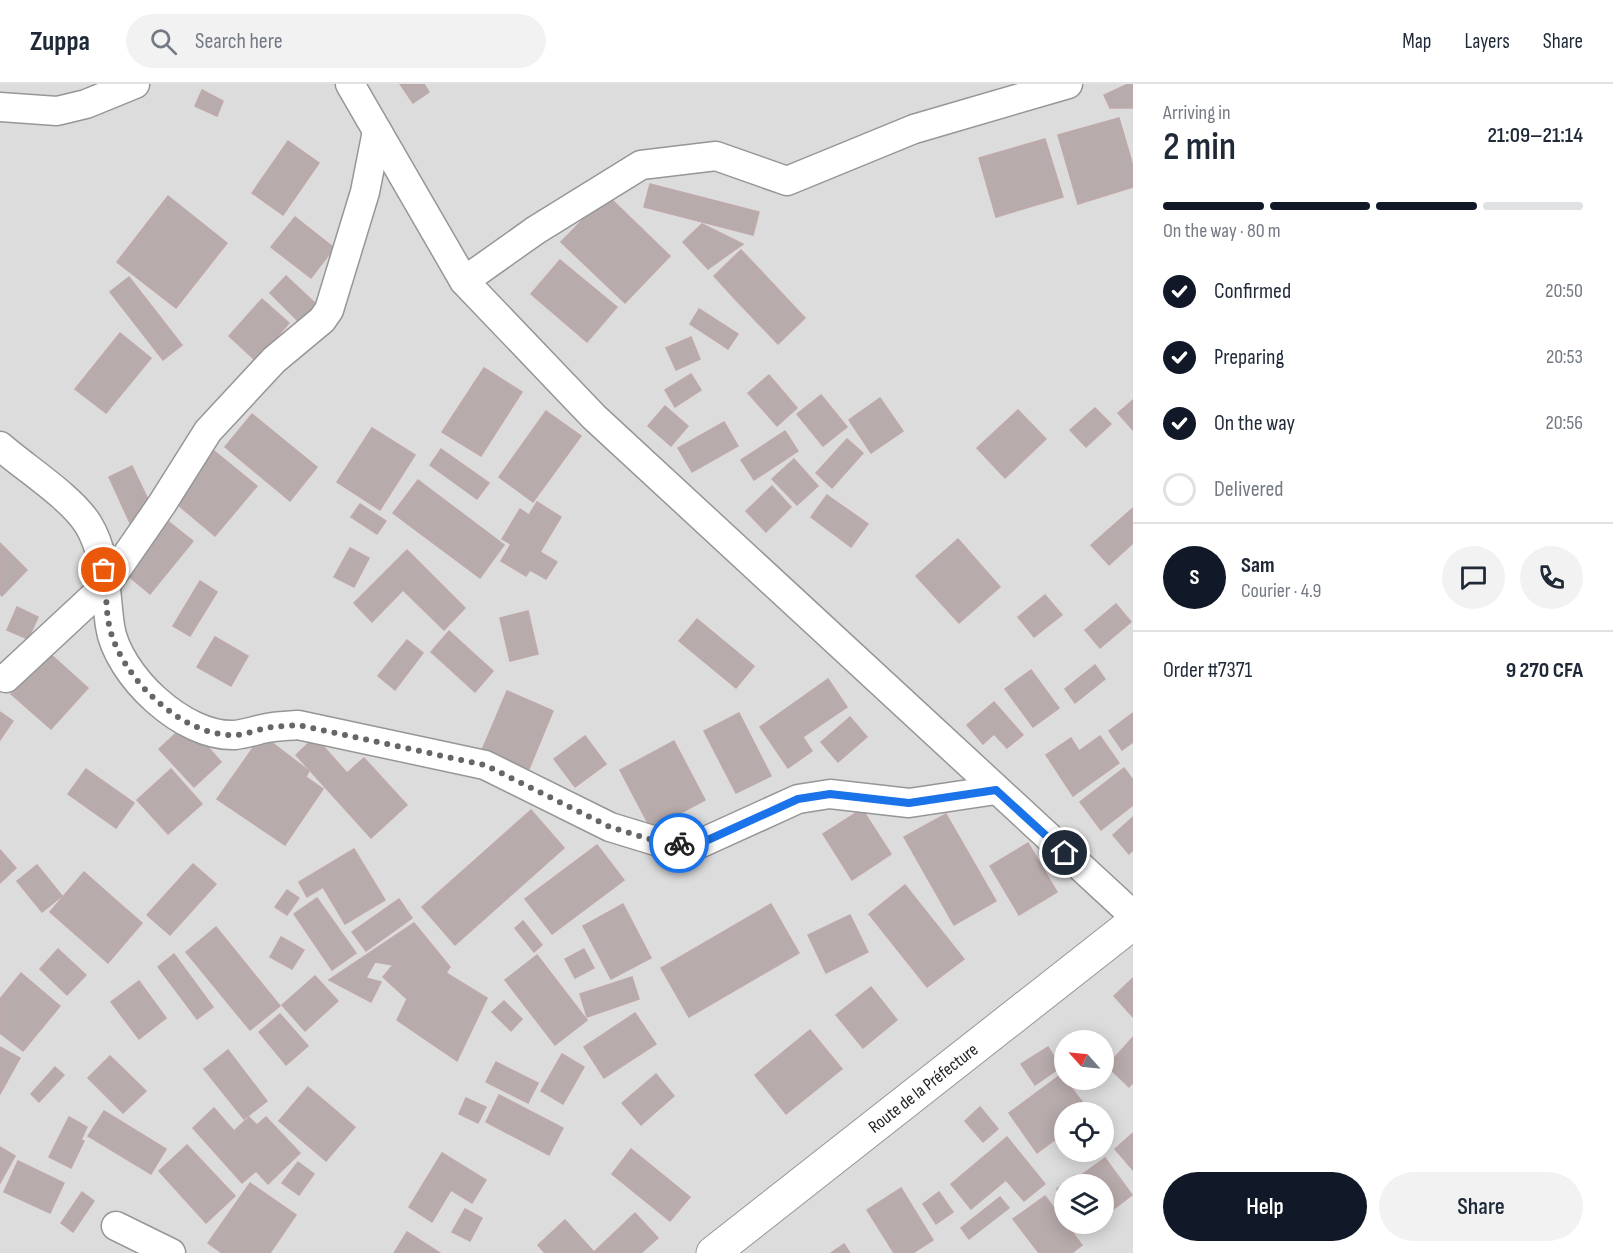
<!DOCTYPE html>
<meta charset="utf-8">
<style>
:root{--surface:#fff;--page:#f2f2f3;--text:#1f2937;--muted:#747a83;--line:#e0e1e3;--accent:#111827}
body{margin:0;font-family:"Sofia Sans Condensed",sans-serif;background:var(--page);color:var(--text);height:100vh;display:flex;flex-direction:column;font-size:22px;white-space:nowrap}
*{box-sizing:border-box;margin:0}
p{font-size:20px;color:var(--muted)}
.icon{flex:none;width:33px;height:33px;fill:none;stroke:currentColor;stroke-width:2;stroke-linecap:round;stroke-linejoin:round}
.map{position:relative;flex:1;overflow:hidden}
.details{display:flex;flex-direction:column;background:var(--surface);width:480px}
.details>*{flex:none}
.needle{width:39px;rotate:297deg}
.controls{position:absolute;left:1054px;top:946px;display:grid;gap:12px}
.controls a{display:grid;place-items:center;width:60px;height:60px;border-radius:50%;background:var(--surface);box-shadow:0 3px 15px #0003;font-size:30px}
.pin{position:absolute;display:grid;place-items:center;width:51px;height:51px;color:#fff;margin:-26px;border:3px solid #fff;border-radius:50%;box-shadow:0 2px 6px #0007}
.courier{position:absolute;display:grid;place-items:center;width:60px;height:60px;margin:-30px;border:4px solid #1a73e8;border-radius:50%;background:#fff;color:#222;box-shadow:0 2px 8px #0007}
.overview em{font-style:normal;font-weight:600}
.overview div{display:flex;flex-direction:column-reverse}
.overview{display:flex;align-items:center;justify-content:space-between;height:102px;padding:0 30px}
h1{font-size:39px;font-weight:600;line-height:45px}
.bar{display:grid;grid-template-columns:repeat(4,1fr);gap:9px 6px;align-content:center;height:72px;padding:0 30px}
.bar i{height:8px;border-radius:4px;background:var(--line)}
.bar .current{background:var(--accent)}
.bar p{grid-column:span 4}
.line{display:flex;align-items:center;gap:15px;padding:0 30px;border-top:2px solid var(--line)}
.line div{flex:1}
.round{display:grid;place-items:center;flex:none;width:63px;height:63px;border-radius:32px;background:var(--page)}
ol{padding:0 30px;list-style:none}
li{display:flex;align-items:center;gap:18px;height:66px}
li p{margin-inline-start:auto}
li .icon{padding:6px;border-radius:50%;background:var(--accent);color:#fff;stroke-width:4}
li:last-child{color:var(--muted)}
li i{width:33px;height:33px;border:3px solid var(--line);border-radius:50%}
.action{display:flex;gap:12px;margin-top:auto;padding:12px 30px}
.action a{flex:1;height:69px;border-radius:36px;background:var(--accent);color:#fff;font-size:24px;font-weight:600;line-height:69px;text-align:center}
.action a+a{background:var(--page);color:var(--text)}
header{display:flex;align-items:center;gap:36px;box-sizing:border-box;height:84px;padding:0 30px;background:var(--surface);border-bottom:2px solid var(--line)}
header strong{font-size:28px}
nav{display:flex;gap:33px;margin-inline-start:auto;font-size:21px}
.search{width:420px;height:54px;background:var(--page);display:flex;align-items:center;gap:15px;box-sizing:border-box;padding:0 21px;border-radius:33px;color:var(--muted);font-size:22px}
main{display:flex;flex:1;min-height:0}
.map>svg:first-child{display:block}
</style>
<header>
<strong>Zuppa</strong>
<div class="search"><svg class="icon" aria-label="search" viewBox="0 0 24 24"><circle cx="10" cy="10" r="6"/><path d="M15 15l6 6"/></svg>Search here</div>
<nav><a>Map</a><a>Layers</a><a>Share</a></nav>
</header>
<main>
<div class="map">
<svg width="1133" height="1169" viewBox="0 0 1133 1169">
<rect width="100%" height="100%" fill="#efe7e6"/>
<!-- residential -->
<path fill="#dddcdc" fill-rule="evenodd" d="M0,0h1133v1169h-1133zM1065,957h39v39h-39zM1065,1029h39v39h-39zM1065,1101h39v39h-39z"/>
<!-- building -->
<g fill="#b8abac" stroke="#bfa9ab" stroke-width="1.5">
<path d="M400,0h24l5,8 -16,11z"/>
<path d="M1128,0h5v24h-23l-6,-13z"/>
<path d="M202,6l21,11 -6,15 -22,-10z"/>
<path d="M1119,34l14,48v21l-55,17 -20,-69z"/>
<path d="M1045,55l18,58 -67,20 -17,-59z"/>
<path d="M288,57l31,22 -36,52 -31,-22z"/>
<path d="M650,100l109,28 -6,23 -109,-28z"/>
<path d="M607,111l63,61 -45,47 -64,-61z"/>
<path d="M168,112l59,47 -51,65 -59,-46z"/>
<path d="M295,133l39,31 -23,30 -40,-31z"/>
<path d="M702,140l41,20 -35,25 -25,-27z"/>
<path d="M741,166l20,21 -27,27 -20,-22z"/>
<path d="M560,176l57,47 -30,35 -56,-48z"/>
<path d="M761,187l44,47 -27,26 -44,-46z"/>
<path d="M286,192l30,28 -17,18 -29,-29z"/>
<path d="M129,193l53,68 -19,15 -53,-68z"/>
<path d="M262,215l27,24 -33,38 -27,-25z"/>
<path d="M699,225l39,25 -10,15 -38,-25z"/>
<path d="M120,249l31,25 -45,55 -31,-24z"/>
<path d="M691,253l9,22 -24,11 -10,-22z"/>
<path d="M484,284l38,24 -41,64 -39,-24z"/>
<path d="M691,290l10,16 -26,17 -10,-17z"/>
<path d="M769,291l28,33 -20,18 -29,-33z"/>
<path d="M821,311l26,32 -24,19 -26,-32z"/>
<path d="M880,314l23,33 -32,22 -22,-33z"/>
<path d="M1133,316v30l-15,-17z"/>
<path d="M665,322l23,20 -17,20 -23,-20z"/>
<path d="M1095,324l16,16 -25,23 -16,-17z"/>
<path d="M1018,326l28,29 -41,39 -28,-30z"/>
<path d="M546,327l35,25 -48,66 -34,-25z"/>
<path d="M252,330l65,53 -27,34 -65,-54z"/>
<path d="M724,338l14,24 -46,26 -14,-24z"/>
<path d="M372,344l43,27 -35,55 -43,-28z"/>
<path d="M785,347l13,20 -44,29 -13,-20z"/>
<path d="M847,355l16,14 -31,35 -16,-15z"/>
<path d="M441,365l48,34 -12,16 -47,-34z"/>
<path d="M213,366l44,36 -42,50 -44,-37z"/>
<path d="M794,375l24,27 -21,19 -25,-26z"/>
<path d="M132,382l22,46 -24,11 -21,-46z"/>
<path d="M418,396l86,65 -24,33 -87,-65z"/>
<path d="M772,402l19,21 -25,25 -20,-21z"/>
<path d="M827,411l41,29 -17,23 -40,-30z"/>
<path d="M537,418l24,15 -21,35 17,10 -11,17 -16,-9 -4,6 -25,-15 10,-17 -9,-5 18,-30 9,6z"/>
<path d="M360,420l26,17 -9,13 -26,-17z"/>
<path d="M1133,424v35l-24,22 -18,-20z"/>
<path d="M169,438l24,19 -43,53 -24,-20z"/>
<path d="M958,455l42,48 -41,36 -43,-47z"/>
<path d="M0,459l27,27 -25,26 -2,-2z"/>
<path d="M350,464l19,10 -15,29 -20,-10z"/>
<path d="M407,466l58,58 -21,22 -41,-40 -31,32 -18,-19z"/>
<path d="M200,497l17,11 -27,44 -17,-10z"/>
<path d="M1045,511l17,20 -28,22 -16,-20z"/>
<path d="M1116,520l15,18 -31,26 -15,-18z"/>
<path d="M17,523l21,10 -10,22 -21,-9z"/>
<path d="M528,527l10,43 -28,7 -10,-43z"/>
<path d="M697,535l57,47 -18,22 -57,-47z"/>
<path d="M449,547l44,40 -18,21 -44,-40z"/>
<path d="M215,553l33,19 -17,30 -34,-19z"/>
<path d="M407,556l16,13 -28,37 -17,-14z"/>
<path d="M48,568l40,36 -37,41 -40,-35z"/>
<path d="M1095,581l10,14 -30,24 -10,-14z"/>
<path d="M1031,586l28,38 -26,19 -28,-38z"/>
<path d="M828,595l19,28 -44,30 9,14 -24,17 -28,-41z"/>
<path d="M507,607l46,20 -24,58 -47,-19z"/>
<path d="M994,618l29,33 -16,13 -13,-14 -11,10 -16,-19z"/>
<path d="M0,628l13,9 -13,19z"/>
<path d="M739,629l32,63 -35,17 -32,-62z"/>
<path d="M1133,629v29l-11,8 -13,-19z"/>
<path d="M850,633l17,20 -29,25 -17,-20z"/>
<path d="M187,639l34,39 -27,25 -35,-38z"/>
<path d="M262,651l47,36 -3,6 17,12 -38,56 -68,-46z"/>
<path d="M585,652l21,28 -31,23 -21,-28z"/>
<path d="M1100,652l19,27 -46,33 -27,-41 25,-17 8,13z"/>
<path d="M315,653l32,36 17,-15 43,47 -36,33 -75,-83z"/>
<path d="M674,657l31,59 -54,29 -31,-59z"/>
<path d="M1124,684l9,12v25l-32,25 -21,-28z"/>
<path d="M86,685l48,34 -18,25 -48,-34z"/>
<path d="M171,685l31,35 -34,30 -31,-34z"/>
<path d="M862,725l29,45 -39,26 -29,-46z"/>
<path d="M531,726l33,38 -109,97 -33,-38z"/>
<path d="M946,730l50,87 -42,24 -50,-88z"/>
<path d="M1133,733v33l-4,4 -16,-19z"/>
<path d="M1028,759l29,49 -38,23 -29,-49z"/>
<path d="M597,761l27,35 -72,54 -27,-35z"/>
<path d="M354,765l31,51 -40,24 -22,-37 -16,10 -8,-15z"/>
<path d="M0,766l16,18 -16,15z"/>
<path d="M193,780l23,20 -46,51 -23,-20z"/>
<path d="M37,781l25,31 -20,16 -25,-31z"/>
<path d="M84,788l26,23 -35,39 -25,-22z"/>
<path d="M905,801l59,74 -37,28 -58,-73z"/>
<path d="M287,806l12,8 -12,17 -12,-8z"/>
<path d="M110,811l32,28 -34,40 -33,-29z"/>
<path d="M317,814l39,55 -24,17 -38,-56z"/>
<path d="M399,815l13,19 -46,33 -14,-19z"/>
<path d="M623,820l28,54 -40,21 -28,-53z"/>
<path d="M771,820l28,49 -110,64 -28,-49z"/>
<path d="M850,831l18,37 -42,21 -18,-38z"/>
<path d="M523,837l19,24 -8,7 -19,-24z"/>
<path d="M414,839l36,44 -4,6 41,25 -30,63 -60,-41 10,-21 -24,-22 10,-12 -18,-3 -9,16 15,4 -10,20 -42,-22z"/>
<path d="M216,843l64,79 -30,24 -64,-78z"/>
<path d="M281,853l23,13 -12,19 -22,-12z"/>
<path d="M58,865l28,26 -19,20 -27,-26z"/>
<path d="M584,865l10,19 -19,10 -10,-19z"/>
<path d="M174,870l39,53 -16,12 -39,-52z"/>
<path d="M537,871l50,65 -32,25 -50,-65z"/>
<path d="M21,889l39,33 -37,45 -23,-18v-34z"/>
<path d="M315,892l23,25 -33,30 -23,-26z"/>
<path d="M632,893l7,22 -52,18 -7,-23z"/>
<path d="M1133,894v39l-19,-21z"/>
<path d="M139,897l27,37 -27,21 -28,-37z"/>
<path d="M871,903l26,33 -34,28 -27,-33z"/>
<path d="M504,917l18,18 -11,12 -19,-19z"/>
<path d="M635,929l21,31 -52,34 -20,-31z"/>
<path d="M280,930l28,32 -22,19 -27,-33z"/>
<path d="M810,946l32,39 -56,45 -31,-39z"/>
<path d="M1133,953v46l-4,4 -22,-21z"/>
<path d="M0,963l20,11 -20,36z"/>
<path d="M1048,963l13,20 -26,18 -14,-21z"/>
<path d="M228,966l39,51 -23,18 -40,-50z"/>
<path d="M562,970l22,13 -21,37 -22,-13z"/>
<path d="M110,972l36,35 -23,22 -35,-35z"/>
<path d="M496,978l42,21 -10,20 -42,-21z"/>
<path d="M55,983l9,8 -25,27 -8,-8z"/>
<path d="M1063,989l2,7 26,33h-26v19l-28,21 -28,-40z"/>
<path d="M656,990l18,22 -33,29 -19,-22z"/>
<path d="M308,1003l47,40 -29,34 -47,-40z"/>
<path d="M499,1011l64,33 -14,27 -63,-33z"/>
<path d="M466,1014l20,9 -8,16 -19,-9z"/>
<path d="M980,1023l18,22 -15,13 -18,-21z"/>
<path d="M214,1024l20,23 15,-14 8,8 9,-8 34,36 -32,31 -12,-13 -14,12 -49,-55z"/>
<path d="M104,1027l62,38 -15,25 -63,-38z"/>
<path d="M69,1033l18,10 -6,13 3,1 -13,27 -22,-11z"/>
<path d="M1133,1049v37l-18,-21z"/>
<path d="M1007,1053l38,47 -21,17 -18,-21 -35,29 -20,-25z"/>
<path d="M187,1061l48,51 -29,27 -47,-52z"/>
<path d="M0,1063l15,9 -15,27z"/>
<path d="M631,1065l59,48 -20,24 -58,-47z"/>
<path d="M442,1069l44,27 -14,23 -21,-13 -19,32 -23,-15z"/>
<path d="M1105,1074l27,37 -21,16 -7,-9v-17h-13l-8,-11z"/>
<path d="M18,1077l46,22 -14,30 -46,-21z"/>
<path d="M298,1078l16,12 -15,21 -17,-12z"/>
<path d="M1074,1092l6,9h-15v14l-8,-10z"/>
<path d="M250,1099l46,32 -26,38h-48l-14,-10z"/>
<path d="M901,1104l32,52 -20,13h-19l-27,-43z"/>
<path d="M82,1108l12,9 -21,31 -12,-9z"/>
<path d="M939,1108l14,20 -17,12 -13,-20z"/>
<path d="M1045,1112l37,49 -10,8h-33l-26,-34z"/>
<path d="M1000,1113l9,11 -40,31 -8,-11z"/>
<path d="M465,1125l17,9 -12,23 -18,-9z"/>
<path d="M635,1129l23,25 -17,15h-96l-7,-8 27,-25 29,32z"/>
<path d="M407,1148l33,21h-46z"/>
<path d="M844,1160l6,9h-19z"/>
</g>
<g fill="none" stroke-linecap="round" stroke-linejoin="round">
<defs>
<g id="minor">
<path d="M350,0l114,197 130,136 539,498"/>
<path d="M0,23l57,4 29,-7 49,-20"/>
<path d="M464,197l72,-51 105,-65 75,-9 71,25 127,-52 154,-45"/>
<path d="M0,362c25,22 71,51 88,78 19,31 17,68 22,102 7,49 74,112 125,109 11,-1 21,-5 32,-7 10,-2 21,-2 31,-3l187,40 125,62 49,15 40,2 99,-45 32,-5 79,9 87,-13"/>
<path d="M6,594l100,-93 56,-81 46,-73 66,-71 48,-40 7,-10 36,-118 12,-61"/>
<path d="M116,1142l55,27"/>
</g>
<path id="tertiary" d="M713,1169l420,-330"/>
</defs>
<!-- minor casing -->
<use href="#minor" stroke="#969696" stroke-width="31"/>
<!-- tertiary casing -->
<use href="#tertiary" stroke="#969696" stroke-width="35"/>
<!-- minor -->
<use href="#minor" stroke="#fff" stroke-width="28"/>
<!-- tertiary -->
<use href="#tertiary" stroke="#fff" stroke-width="33"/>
</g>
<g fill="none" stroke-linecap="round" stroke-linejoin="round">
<!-- done -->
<path stroke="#686565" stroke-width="6" stroke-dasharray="0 10.8" d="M104,486c3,19 1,40 6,59 12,49 72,108 125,106 10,0 21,-5 31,-7 11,-2 22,-2 32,-3l187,40 125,62 49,15 20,1"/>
<!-- route -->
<path stroke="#1a73e8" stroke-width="8" d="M679,759l20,1 99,-45 32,-5 79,9 87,-13 69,63"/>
</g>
<g text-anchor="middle" stroke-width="5" stroke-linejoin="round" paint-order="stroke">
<!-- street labels -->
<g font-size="18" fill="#1f1f1f" stroke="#fff">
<text transform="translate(923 1004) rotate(-38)" y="6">Route de la Préfecture</text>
</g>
</g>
</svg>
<div class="controls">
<a><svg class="needle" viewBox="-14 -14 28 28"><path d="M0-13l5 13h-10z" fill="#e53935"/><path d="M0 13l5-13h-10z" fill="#747a83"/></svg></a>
<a><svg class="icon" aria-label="locate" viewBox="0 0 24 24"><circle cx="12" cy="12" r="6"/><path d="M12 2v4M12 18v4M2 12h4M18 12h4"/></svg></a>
<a><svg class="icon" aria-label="layers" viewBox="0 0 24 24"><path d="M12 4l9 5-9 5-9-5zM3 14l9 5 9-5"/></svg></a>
</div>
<div class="pin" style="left:104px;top:486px;background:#ea580c"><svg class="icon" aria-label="bag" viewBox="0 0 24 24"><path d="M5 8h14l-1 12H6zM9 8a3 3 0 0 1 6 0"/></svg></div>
<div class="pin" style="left:1065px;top:769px;background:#1f2937"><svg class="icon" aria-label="home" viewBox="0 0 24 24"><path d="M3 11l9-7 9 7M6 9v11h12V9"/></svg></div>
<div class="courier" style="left:679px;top:759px"><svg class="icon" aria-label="bike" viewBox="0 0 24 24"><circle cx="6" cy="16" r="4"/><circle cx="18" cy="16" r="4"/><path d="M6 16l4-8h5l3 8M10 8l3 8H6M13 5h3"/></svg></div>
</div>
<section class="details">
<div class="overview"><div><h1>2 min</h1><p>Arriving in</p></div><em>21:09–21:14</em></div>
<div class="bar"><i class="current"></i><i class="current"></i><i class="current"></i><i></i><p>On the way · 80 m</p></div>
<ol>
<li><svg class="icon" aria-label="check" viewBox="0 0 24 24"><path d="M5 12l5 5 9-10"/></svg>Confirmed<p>20:50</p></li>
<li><svg class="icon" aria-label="check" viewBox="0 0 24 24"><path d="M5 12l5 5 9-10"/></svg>Preparing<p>20:53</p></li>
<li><svg class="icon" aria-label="check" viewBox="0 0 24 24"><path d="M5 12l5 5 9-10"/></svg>On the way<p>20:56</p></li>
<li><i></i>Delivered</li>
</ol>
<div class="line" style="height:108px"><b class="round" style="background:var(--accent);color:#fff">S</b><div><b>Sam</b><p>Courier · 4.9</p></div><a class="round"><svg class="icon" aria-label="chat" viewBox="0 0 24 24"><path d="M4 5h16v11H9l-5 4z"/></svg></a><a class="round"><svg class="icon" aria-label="phone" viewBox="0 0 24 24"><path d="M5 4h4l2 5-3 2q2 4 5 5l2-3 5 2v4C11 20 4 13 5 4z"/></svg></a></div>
<div class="line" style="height:78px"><div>Order #7371</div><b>9 270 CFA</b></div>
<div class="action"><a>Help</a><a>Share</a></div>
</section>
</main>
